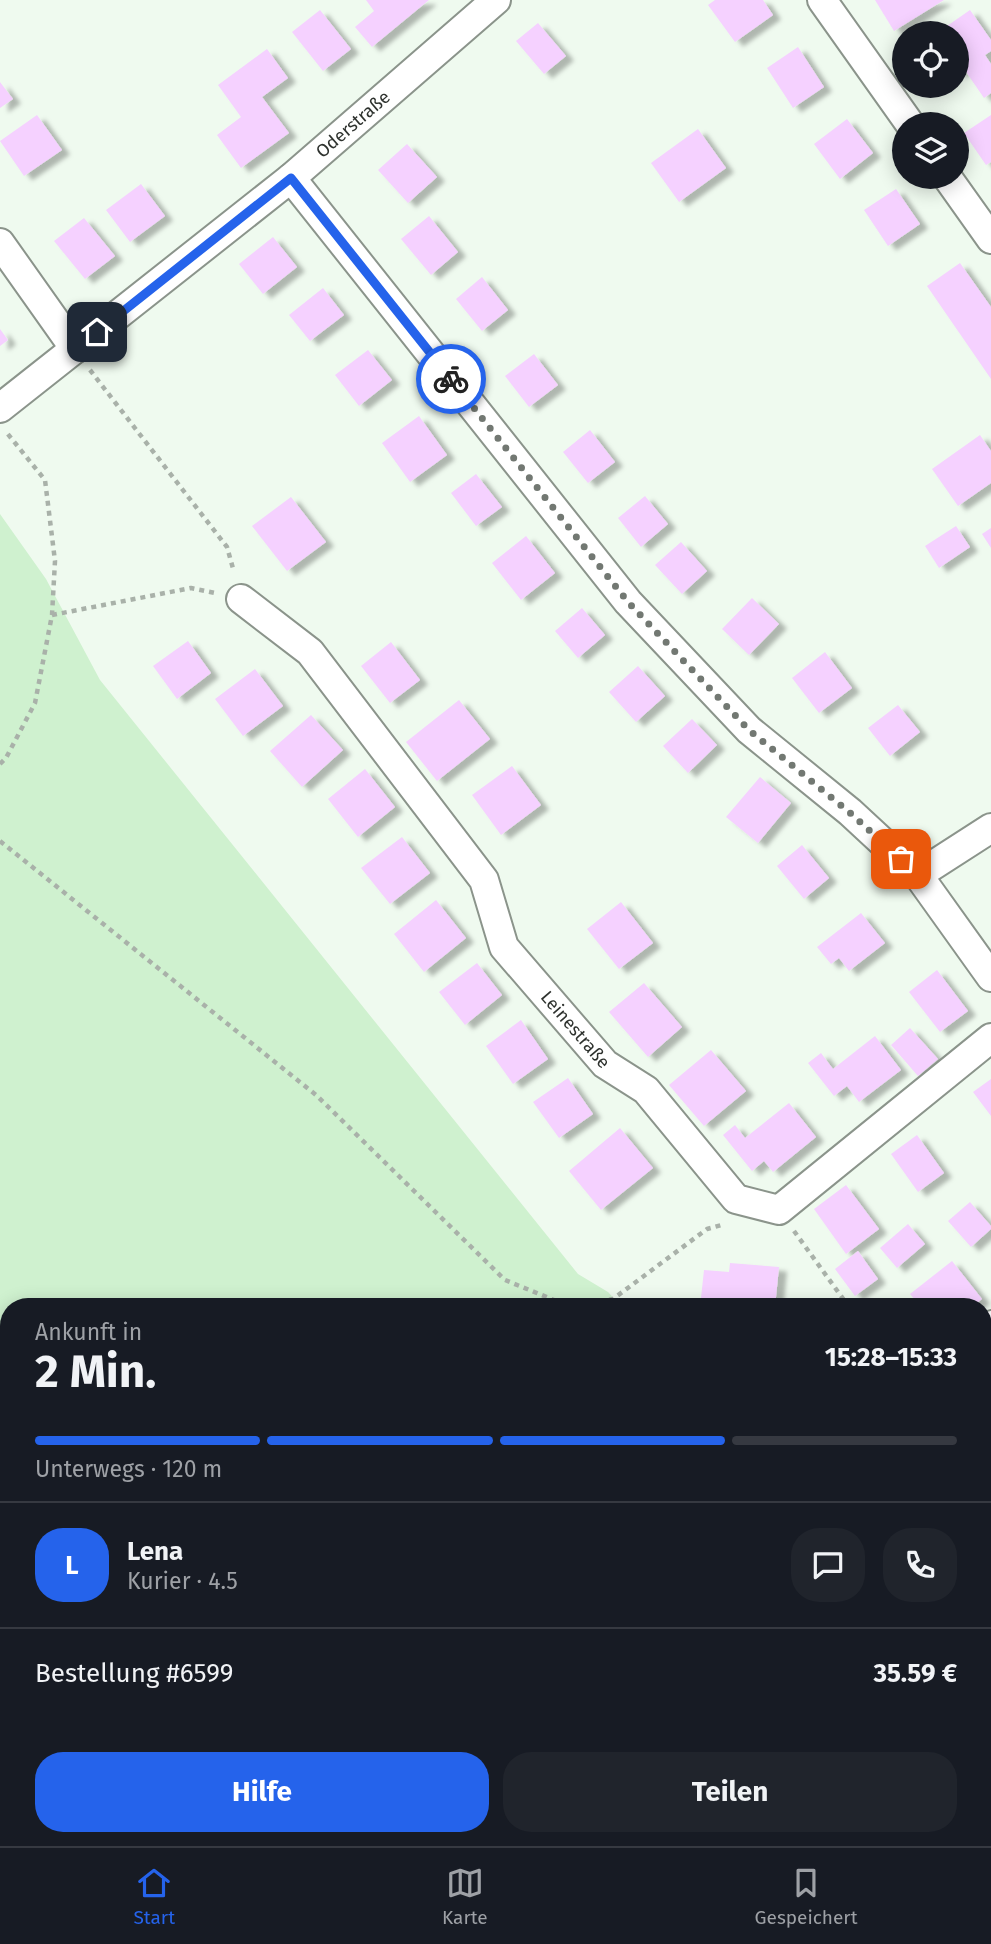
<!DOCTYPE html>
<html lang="de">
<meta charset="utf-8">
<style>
:root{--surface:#171b24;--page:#20242c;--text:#f1f3f6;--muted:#9ea1a6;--line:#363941;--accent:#2563eb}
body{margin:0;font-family:"Fira Sans",sans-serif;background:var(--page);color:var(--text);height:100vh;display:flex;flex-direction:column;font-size:26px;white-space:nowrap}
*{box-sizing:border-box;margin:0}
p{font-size:23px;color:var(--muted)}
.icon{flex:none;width:38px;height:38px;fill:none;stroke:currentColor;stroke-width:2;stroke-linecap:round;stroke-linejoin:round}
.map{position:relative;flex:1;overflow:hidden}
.details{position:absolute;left:0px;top:1298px;width:992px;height:548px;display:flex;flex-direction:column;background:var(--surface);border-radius:28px 28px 0 0;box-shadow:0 4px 18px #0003}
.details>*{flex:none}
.tools{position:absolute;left:892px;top:21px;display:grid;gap:14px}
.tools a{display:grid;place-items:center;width:77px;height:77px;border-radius:50%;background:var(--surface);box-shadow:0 4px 18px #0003;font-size:35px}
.pin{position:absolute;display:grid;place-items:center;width:60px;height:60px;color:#fff;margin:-30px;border-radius:14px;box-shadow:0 4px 10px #0006}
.courier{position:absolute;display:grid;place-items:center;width:70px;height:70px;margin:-35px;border:5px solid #2563eb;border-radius:50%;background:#fff;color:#222;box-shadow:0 2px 9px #0007}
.head em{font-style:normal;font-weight:700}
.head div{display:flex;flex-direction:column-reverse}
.head{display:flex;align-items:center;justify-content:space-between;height:119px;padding:0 35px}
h1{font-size:46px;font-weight:700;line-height:52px}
.bar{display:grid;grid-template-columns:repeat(4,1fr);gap:10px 7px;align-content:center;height:84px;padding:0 35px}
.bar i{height:9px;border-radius:5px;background:var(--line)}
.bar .current{background:var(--accent)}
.bar p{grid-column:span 4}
.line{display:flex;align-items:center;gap:18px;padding:0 35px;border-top:2px solid var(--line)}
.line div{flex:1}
.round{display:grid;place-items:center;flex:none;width:74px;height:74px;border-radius:28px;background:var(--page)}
.action{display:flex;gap:14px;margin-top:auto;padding:14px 35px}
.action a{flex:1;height:80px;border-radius:28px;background:var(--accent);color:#fff;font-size:28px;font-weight:700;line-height:80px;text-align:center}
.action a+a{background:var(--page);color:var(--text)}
.dock{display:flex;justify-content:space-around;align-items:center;height:98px;border-top:2px solid var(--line);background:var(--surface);font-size:19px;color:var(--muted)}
.dock a{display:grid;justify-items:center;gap:4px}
.dock .current{color:var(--accent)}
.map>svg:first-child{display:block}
</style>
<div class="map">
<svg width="991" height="1846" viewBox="0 0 991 1846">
<defs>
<filter id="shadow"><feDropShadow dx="8" dy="4.5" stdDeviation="2" flood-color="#0004"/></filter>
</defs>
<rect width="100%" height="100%" fill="#effaef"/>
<!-- green -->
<path fill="#cff1cf" d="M0,514l46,65 54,101 478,594 30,18 14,15h-613v72l-9,-1z"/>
<!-- building -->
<g fill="#f5d1ff" filter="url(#shadow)">
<path d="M366,0h63l-57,47 -17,-20 19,-16z"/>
<path d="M715,0h48l10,15 -38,27 -27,-37z"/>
<path d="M875,0h69l-50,31z"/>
<path d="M320,10l31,39 -28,22 -31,-39z"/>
<path d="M970,10l21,30v11l-6,4 6,9v29l-7,5 -20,-29 -7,5v-41h-20z"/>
<path d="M538,23l28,33 -22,18 -28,-33z"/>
<path d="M798,47l26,40 -31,21 -26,-40z"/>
<path d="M267,49l21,29 -26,19 27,36 -48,35 -24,-33 24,-18 -23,-32z"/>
<path d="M0,82l13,17 -13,9z"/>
<path d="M37,115l25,35 -38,26 -24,-35z"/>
<path d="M991,115v47l-5,3 -22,-32z"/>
<path d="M847,119l26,34 -33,26 -26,-35z"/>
<path d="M698,129l28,39 -47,34 -28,-39z"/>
<path d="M407,144l30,33 -29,26 -30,-33z"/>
<path d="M141,184l24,32 -35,26 -24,-32z"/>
<path d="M896,189l24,35 -32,22 -24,-36z"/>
<path d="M429,216l29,36 -27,23 -30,-36z"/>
<path d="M84,218l31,38 -30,23 -31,-38z"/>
<path d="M273,237l24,30 -34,27 -24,-30z"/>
<path d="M960,263l31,44v72l-64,-93z"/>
<path d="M482,277l26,33 -26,21 -26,-32z"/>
<path d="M323,288l21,27 -34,26 -21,-26z"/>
<path d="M0,329l8,11 -8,6z"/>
<path d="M368,350l24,30 -33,26 -24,-31z"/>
<path d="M534,354l24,31 -29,22 -24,-31z"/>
<path d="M419,416l28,39 -37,27 -28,-39z"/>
<path d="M590,430l25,32 -27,21 -25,-31z"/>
<path d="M980,435l11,16v32l-33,23 -26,-37z"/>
<path d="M476,474l26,33 -26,19 -25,-33z"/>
<path d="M645,496l23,28 -27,23 -23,-29z"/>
<path d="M291,497l35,45 -39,29 -35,-45z"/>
<path d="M956,526l14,21 -31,21 -14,-22z"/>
<path d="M991,528v20l-9,-14z"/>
<path d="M526,536l29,37 -34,27 -29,-37z"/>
<path d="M681,542l26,29 -25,23 -27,-29z"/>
<path d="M752,598l27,26 -30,31 -27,-26z"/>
<path d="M582,608l23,27 -27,23 -23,-27z"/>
<path d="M188,641l23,32 -34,26 -24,-33z"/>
<path d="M391,642l29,38 -30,23 -29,-37z"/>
<path d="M825,652l27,36 -33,25 -27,-35z"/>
<path d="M638,666l27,30 -29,26 -27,-30z"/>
<path d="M255,669l28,37 -40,30 -28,-37z"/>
<path d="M459,700l31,39 -53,42 -31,-39z"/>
<path d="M898,705l22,27 -30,24 -22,-28z"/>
<path d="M311,715l32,35 -41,37 -32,-36z"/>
<path d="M692,719l25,26 -29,28 -25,-27z"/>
<path d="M512,766l29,39 -40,30 -29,-40z"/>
<path d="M365,769l30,38 -37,30 -30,-38z"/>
<path d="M760,777l31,26 -33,40 -32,-26z"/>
<path d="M402,837l28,36 -40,31 -29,-36z"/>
<path d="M802,845l27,33 -25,21 -27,-33z"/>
<path d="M436,900l30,38 -42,34 -30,-38z"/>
<path d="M621,902l32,41 -34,26 -32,-40z"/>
<path d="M861,913l24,30 -36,28 -10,-13 -8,6 -14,-17z"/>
<path d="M477,963l25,32 -37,30 -26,-33z"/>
<path d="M937,970l31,41 -28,21 -31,-40z"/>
<path d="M644,983l38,44 -34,30 -39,-45z"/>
<path d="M521,1020l27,39 -35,25 -27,-38z"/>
<path d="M910,1028l28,31 -20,17 -27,-31z"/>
<path d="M875,1036l26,34 -42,32 -12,-16 -13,10 -26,-33 13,-10 12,16z"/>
<path d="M711,1050l35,41 -42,35 -35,-41z"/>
<path d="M568,1078l25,36 -34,24 -26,-36z"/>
<path d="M991,1079v37l-18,-24z"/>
<path d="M789,1103l27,34 -43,35 -9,-11 -12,10 -29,-36 12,-10 10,13z"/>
<path d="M620,1128l33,40 -52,42 -32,-39z"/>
<path d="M917,1135l27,38 -26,19 -27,-38z"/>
<path d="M846,1185l33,44 -33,25 -32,-45z"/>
<path d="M970,1202l21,24v3l-20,18 -23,-26z"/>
<path d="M908,1224l17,20 -28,24 -17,-20z"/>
<path d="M858,1251l20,28 -23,17 -20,-27z"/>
<path d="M952,1261l30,38 -10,8h-51l-11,-13z"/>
<path d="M730,1263l49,4 -4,40 -49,-2v2h-26l4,-37 25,2z"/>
<path d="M9,1731v107h170l1,8h-180v-114z"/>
<path d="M984,1813l7,5v28h-74l-14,-8h81z"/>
<path d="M359,1838h56l-8,8h-38z"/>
<path d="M509,1838h137l-7,8h-121z"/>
</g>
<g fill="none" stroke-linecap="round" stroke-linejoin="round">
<defs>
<path id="lane" d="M984,1326l7,-8"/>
<g id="street">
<path d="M822,0l88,124"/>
<path d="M947,177l44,62"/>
<path d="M291,178l337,424 121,128 101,82 68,63 73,102"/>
<path d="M0,243l75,106"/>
<path id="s1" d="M0,408l291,-230 205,-178"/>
<path id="s2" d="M241,599l69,53 174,228 20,67 101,117 41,26 90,109 43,11 212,-172"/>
<path d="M918,875l73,-47"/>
<path d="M984,1782l7,4"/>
</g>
</defs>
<!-- lane casing -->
<use href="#lane" stroke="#8b948b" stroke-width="18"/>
<!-- street casing -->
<use href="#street" stroke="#8b948b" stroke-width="32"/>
<!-- path -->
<g stroke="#a9b1a9" stroke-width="4.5" stroke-dasharray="5 5" stroke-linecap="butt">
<path d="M90,370l137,177 7,25"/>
<path d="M52,615l139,-27 24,5"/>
<path d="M0,764l6,-6 29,-55 17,-88 3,-54 -10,-81 -38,-47"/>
<path d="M0,841l316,254 189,185 66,27 42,-8 94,-70 18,-5"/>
<path d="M794,1231l55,76"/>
<path d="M0,1348h9"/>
<path d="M984,1435l7,3"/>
</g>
<!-- lane -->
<use href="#lane" stroke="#fff" stroke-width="14"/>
<!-- street -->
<use href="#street" stroke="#fff" stroke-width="28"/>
<!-- rail -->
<g stroke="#858c85" stroke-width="5" stroke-dasharray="12 12" stroke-linecap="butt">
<path d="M0,1387h9"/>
<path d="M984,1463l7,1"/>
</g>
</g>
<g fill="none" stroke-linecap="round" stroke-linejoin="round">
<!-- done -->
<path stroke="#727872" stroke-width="7" stroke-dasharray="0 12.6" d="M451,379l177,223 121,128 100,82 52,47"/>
<!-- route -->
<path stroke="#2563eb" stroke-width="9" d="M97,332l194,-154 160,201"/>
</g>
<g text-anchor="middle" stroke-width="6" stroke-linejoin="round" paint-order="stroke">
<!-- street labels -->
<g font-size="18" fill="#2e322e" stroke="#effaef">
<text dy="6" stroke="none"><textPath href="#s1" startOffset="453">Oderstraße</textPath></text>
<text dy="6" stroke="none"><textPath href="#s2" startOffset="553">Leinestraße</textPath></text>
</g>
</g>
</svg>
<div class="tools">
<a><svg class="icon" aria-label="locate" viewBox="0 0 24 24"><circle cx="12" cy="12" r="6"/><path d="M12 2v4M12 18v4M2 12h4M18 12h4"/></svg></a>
<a><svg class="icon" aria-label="layers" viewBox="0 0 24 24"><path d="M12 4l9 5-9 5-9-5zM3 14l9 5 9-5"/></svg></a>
</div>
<div class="pin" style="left:901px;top:859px;background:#ea580c"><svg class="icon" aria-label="bag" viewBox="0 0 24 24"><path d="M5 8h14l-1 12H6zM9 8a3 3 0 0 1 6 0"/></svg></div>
<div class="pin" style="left:97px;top:332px;background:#1f2937"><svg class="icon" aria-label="home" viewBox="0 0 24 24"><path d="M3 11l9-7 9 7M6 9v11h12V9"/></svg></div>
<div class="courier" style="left:451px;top:379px"><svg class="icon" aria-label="bike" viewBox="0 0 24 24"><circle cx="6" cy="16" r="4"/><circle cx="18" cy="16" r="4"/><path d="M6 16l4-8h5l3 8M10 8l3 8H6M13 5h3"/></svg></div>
<section class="details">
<div class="head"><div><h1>2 Min.</h1><p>Ankunft in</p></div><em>15:28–15:33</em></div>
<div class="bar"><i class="current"></i><i class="current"></i><i class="current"></i><i></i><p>Unterwegs · 120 m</p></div>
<div class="line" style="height:126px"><b class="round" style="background:var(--accent);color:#fff">L</b><div><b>Lena</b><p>Kurier · 4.5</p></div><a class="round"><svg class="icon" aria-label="chat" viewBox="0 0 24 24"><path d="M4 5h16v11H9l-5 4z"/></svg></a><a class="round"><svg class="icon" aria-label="phone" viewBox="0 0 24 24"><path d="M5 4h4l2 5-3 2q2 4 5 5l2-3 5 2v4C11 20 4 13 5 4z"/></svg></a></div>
<div class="line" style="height:91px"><div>Bestellung #6599</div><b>35.59 €</b></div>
<div class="action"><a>Hilfe</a><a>Teilen</a></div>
</section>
</div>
<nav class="dock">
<a class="current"><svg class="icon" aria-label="home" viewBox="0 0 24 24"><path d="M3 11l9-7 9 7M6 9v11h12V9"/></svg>Start</a>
<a><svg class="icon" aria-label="map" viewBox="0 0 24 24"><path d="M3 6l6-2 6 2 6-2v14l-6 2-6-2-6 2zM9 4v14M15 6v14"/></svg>Karte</a>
<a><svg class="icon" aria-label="saved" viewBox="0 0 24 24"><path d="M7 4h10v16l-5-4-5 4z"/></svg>Gespeichert</a>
</nav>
